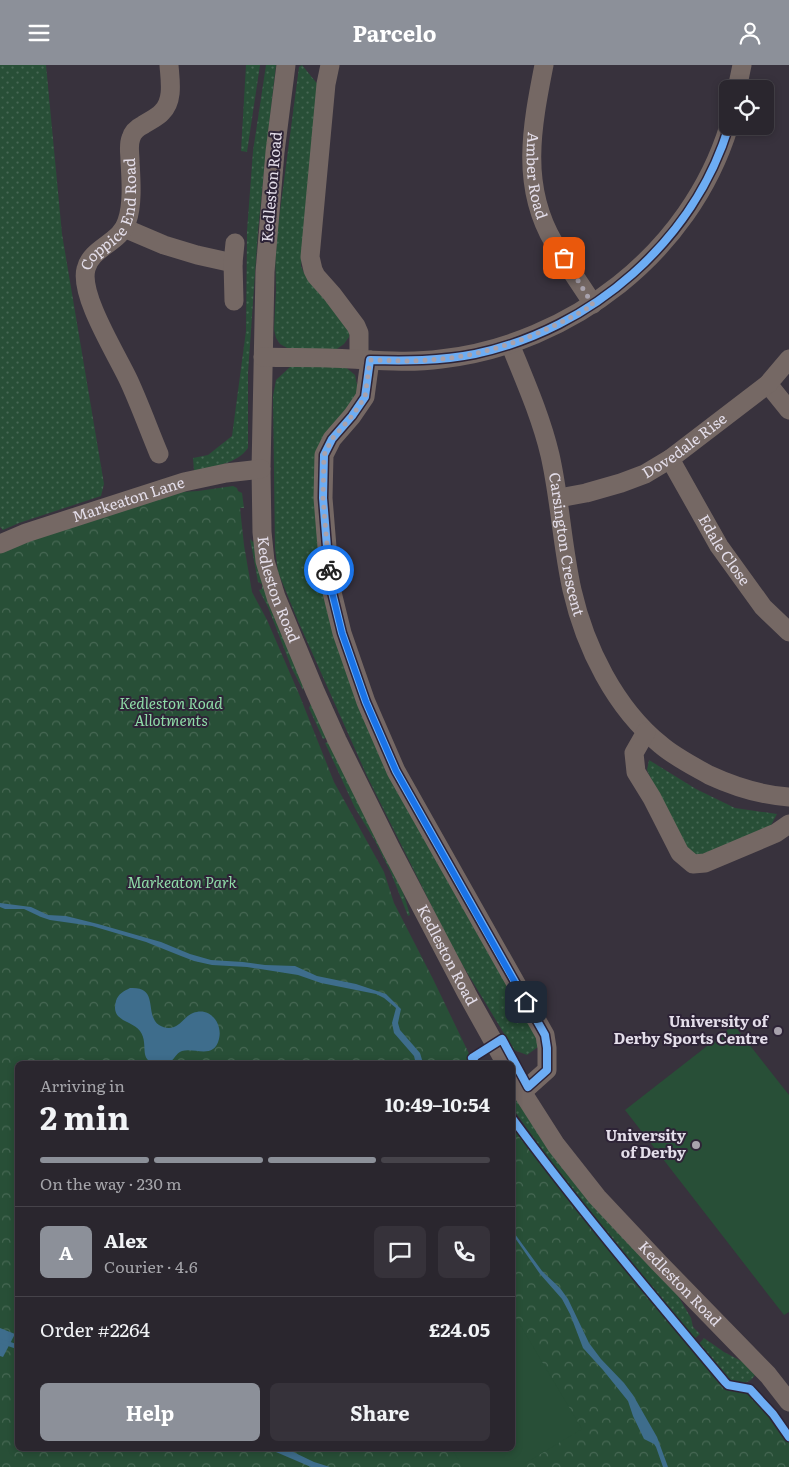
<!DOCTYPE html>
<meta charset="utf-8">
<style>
:root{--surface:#2a262e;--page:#36323a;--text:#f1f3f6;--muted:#a5a5aa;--line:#46434a;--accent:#8c9099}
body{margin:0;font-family:Literata,serif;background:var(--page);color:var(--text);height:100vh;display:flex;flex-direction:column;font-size:19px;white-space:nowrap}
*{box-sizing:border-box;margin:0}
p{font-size:16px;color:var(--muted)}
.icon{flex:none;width:28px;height:28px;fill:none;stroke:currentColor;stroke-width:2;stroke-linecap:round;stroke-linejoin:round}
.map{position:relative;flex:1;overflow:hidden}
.sheet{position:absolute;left:15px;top:996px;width:500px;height:390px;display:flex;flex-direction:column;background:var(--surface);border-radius:8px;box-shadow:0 2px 8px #0003,0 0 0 1px var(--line)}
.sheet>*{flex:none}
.tools{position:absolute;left:719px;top:15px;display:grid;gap:10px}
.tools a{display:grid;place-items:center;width:55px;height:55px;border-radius:8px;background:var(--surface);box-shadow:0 2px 8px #0003,0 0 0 1px var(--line);font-size:25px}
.pin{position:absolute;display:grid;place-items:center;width:42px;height:42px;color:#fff;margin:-21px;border-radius:10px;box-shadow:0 2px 8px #0006}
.courier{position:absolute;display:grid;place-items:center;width:50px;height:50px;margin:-25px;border:4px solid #1a73e8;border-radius:50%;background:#fff;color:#222;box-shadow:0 1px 6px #0007}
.overview em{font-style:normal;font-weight:700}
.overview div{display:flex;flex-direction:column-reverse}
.overview{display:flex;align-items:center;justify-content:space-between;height:85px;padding:0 25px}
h1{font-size:32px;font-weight:700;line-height:38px}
.bar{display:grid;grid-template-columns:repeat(4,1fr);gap:8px 5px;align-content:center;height:60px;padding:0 25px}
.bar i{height:6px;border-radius:4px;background:var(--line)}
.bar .active{background:var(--accent)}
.bar p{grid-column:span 4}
.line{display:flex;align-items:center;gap:12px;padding:0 25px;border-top:1px solid var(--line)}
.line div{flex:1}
.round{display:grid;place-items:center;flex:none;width:52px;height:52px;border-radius:8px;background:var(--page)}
.cta{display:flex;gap:10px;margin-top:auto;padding:10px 25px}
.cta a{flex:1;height:58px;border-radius:8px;background:var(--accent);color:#fff;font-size:20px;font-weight:700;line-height:58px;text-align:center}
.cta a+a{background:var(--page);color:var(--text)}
header{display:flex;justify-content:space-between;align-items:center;height:65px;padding:0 25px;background:var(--accent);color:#fff;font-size:22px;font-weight:700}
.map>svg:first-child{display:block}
</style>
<header><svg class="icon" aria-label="menu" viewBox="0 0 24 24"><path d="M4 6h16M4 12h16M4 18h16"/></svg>Parcelo<svg class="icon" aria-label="person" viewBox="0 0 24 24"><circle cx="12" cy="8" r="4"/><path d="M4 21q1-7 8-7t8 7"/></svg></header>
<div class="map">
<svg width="789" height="1402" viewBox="0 0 789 1402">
<defs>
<pattern id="grass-dots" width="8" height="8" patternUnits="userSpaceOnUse" patternTransform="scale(1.25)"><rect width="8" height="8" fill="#284f37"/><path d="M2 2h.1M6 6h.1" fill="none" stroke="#476854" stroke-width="1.8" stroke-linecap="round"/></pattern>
<pattern id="forest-crowns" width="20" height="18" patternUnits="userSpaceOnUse" patternTransform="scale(1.25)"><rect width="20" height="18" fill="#284f37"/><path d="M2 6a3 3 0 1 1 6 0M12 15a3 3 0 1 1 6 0" fill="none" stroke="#476854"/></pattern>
</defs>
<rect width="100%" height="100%" fill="#38323d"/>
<!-- grass -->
<g fill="url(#grass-dots)">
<path d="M0,0h46l16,169 42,250 -3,12 -82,27 -16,7 -3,-3z"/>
<path d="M246,0h14l-13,87 -6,-1z"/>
<path d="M266,0h10l-9,78 -9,88 -10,142v75c-12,17 -35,18 -54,23l-1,-13 15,-3 24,-19 14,-105 1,-100 6,-80z"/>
<path d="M302,0l17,21 -18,180 3,7 45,54v10l-5,7 -10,7 -45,-2 -9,-5 -4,-6 -2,-9 2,-39 -1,-41 24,-182z"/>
<path d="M343,300l12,10 3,15 -40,72 35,226 188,348 -3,11 -11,8 -13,-5 -60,-99 -87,-175 -69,-155 -20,-49 -3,-23 -2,-153 3,-16 14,-13z"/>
<path d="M250,474l3,3 3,-3 48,147 -1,4 -11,-21 -24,-62 -9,-17 3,-1v-5l-4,-2z"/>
<path d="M311,638l89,179 10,33 -2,1 -17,-43 -16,-32 -20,-33 -30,-65 3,-1 -2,-4 -3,1 -14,-31z"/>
<path d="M649,695l47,29 39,19 42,6 -8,15 -64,28 -15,-4 -7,-7 -36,-76z"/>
<path d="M512,1029l162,195 17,29 2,9 7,7 -6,5 -57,-67 -87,-111 -37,-52z"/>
<path d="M704,1273l20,14 21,11 10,12c-6,10 -18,11 -28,4 -8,-8 -21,-26 -28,-35z"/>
</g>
<!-- forest -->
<path fill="url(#forest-crowns)" d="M233,421l4,2 1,3 4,2 2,15h-4l4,37 8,47 15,28 32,74 35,88 50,90 10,31 39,76 41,85h-456v385h494l1,-328 30,46 60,75 90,108 32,36 20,5 22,20 22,30v26h-789v-914l28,-14 153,-47 17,-1z"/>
<!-- pitch -->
<g fill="#284f37">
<path d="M734,960l55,70v217l-5,3 -159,-205z"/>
<path d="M513,1248l69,116 -63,38h-56l-11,-18h60z"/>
</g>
<!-- water -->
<g fill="#3e6d8c">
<path d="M0,838l31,4 17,8 18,1 32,8 63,18 29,12 21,6 32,2 22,3 30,1 22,10 39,8 30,10 15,15 -3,14 2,7 20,23 3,10 2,1h-9l-2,-8 -20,-23 -2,-10 4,-15 -12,-10 -8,-4 -55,-11 -23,-8 -51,-8 -35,-2 -18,-4 -13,-5 -35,-14 -54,-16 -42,-6 -9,-3 -17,-8h-19l-5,-2z"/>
<path d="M130,923c30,-2 14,27 29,37 5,3 10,4 15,2 8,-3 11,-11 19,-14 17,-7 30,11 26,26 -5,21 -25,8 -37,12 -6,2 -8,9 -14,13 -35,2 -17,-18 -28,-33 -8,-11 -30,-9 -24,-30 2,-7 8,-10 14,-13z"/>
<path d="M512,1165l30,41 18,17 8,11 21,44 12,16 23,24 9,12 24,42 11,30h-5l-7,-20 -2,-3 -10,-5 -11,-23 -5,-15 -25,-31 -20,-22 -13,-34 -8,-15 -22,-25 -27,-39z"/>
<path d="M0,1263l15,6 -12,23 -3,-1z"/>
<path d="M269,1384h18l27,13 16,5h-19z"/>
</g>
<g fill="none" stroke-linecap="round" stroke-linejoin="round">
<!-- stream -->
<path stroke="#3e6d8c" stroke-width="4.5" d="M0,1276l18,6"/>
<!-- minor -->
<g stroke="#756864" stroke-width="19">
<path id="s1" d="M286,0l-11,87 -10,120 -4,197 1,63 3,29 11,36 39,94 22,49 54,109 76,145 39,70"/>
<path d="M330,0l-4,19 -16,173 3,13 3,6 16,18 24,32 3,7v26"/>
<path id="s2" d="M544,0c-12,61 -24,121 10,178 12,21 26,41 39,61"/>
<path d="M737,24l5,-24"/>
<path d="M124,163l40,17 33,10 36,8"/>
<path d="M234,236l-1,-38 2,-20"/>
<path id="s3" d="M510,279c15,37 31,73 40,111 10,44 12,90 22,135 13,57 43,118 89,155 14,12 32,21 48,30 26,12 51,20 80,22"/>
<path d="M263,292c22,1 43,0 65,1 38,1 76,6 113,1 130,-15 249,-106 288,-233"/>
<path d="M370,295l-5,37 -13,19 -20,23 -8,16 -1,43 7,86 12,49 24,69 30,69 149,264 2,13v22l-19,17 -8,3"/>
<path d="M768,319l21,26"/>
<path id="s4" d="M159,389c-10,-24 -19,-49 -30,-73 -12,-26 -50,-86 -43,-112 5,-22 35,-26 41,-48 6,-17 4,-42 3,-60 0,-8 -2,-16 1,-23 2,-7 6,-10 12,-13 6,-4 15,-8 19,-13 12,-12 8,-32 7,-47"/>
<path id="s5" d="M670,394l49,87 44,61 26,25"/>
<path id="s6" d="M559,433l27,-5 35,-10 24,-9 25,-15 98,-75 21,-25"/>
<path id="s7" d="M0,479l26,-11 158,-51 42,-9 35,-4"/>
<path d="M646,667l-12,21 2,19 16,26 28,55 13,11 12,-1 71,-30 13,-9"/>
<path id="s8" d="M512,1011l44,69 41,52 62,66 109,112 21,27"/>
</g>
<defs>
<g id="cycleway">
<path d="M476,999l-4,-6 30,-19 26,48 19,-17v-22l-2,-13 -149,-264 -30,-69 -24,-69 -12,-49 -7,-86 1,-43 8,-16 20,-23 13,-19 5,-37c35,1 70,1 105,-6 117,-25 219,-113 254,-228"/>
<path d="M512,1053c67,91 140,177 213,264l3,3 22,4 23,25 16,23"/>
</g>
</defs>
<!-- cycleway casing -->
<use href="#cycleway" stroke="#2e2437" stroke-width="11"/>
<!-- cycleway -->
<use href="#cycleway" stroke="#6dadf4" stroke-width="8"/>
</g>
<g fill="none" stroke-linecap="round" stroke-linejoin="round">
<!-- done -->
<path stroke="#a8a2ad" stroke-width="5" stroke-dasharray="0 9" d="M329,505l-6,-72 1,-43 8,-16 20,-23 13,-19 5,-37c19,0 38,2 57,0 60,-3 115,-25 166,-55l-29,-47"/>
<!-- route -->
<path stroke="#1a73e8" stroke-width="6" d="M329,505l1,14 12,49 24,69 30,69 130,231"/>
</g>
<!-- markers -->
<g fill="#a8a2ad" stroke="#2e2437" stroke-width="2">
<circle cx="778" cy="966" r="5"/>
<circle cx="696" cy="1080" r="5"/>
</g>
<g text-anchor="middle" stroke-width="4" stroke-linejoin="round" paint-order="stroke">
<!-- street labels -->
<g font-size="15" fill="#e4deea" stroke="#2e2437">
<text dy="5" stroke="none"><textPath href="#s2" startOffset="112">Amber Road</textPath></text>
<text transform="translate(272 122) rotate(-85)" y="5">Kedleston Road</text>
<text dy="5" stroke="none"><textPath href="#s4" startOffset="264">Coppice End Road</textPath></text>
<text dy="5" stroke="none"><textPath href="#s6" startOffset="138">Dovedale Rise</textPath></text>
<text dy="5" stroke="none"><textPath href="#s7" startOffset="136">Markeaton Lane</textPath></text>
<text dy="5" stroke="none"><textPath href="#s3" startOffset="209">Carsington Crescent</textPath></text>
<text dy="5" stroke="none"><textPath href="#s5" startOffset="106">Edale Close</textPath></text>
<text dy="5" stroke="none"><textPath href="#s1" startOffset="528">Kedleston Road</textPath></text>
<text dy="5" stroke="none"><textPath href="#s1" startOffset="932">Kedleston Road</textPath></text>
<text dy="5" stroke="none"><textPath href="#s8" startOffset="268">Kedleston Road</textPath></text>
</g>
<!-- park labels -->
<g font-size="15" font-style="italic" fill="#8fdca8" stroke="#2e2437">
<text x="171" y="644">Kedleston Road<tspan x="171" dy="17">Allotments</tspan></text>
<text x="182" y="823">Markeaton Park</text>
</g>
<!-- poi labels -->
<g font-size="15" font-weight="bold" fill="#e4deea" stroke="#2e2437" text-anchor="end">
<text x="768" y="962">University of<tspan x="768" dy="17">Derby Sports Centre</tspan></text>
<text x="686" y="1076">University<tspan x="686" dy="17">of Derby</tspan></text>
</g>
</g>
</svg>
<div class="tools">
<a><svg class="icon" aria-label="locate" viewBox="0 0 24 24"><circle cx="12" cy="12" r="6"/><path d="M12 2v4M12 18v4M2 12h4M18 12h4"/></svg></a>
</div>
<div class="pin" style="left:564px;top:193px;background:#ea580c"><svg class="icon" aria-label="bag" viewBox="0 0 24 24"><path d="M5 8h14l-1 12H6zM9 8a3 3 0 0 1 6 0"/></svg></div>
<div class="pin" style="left:526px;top:937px;background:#1f2937"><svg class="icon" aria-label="home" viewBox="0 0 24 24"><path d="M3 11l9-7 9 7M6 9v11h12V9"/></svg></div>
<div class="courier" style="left:329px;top:505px"><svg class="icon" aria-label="bike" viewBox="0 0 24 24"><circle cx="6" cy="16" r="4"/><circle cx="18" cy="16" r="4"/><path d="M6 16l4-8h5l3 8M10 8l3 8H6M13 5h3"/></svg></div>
<section class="sheet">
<div class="overview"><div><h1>2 min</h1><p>Arriving in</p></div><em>10:49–10:54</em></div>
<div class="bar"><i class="active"></i><i class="active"></i><i class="active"></i><i></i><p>On the way · 230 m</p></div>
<div class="line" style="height:90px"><b class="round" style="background:var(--accent);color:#fff">A</b><div><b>Alex</b><p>Courier · 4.6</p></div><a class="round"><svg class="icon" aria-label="chat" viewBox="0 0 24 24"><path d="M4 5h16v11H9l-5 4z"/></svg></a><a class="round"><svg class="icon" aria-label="phone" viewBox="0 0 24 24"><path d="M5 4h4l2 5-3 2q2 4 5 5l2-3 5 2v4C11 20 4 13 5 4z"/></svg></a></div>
<div class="line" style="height:65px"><div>Order #2264</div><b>£24.05</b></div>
<div class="cta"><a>Help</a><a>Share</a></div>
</section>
</div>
